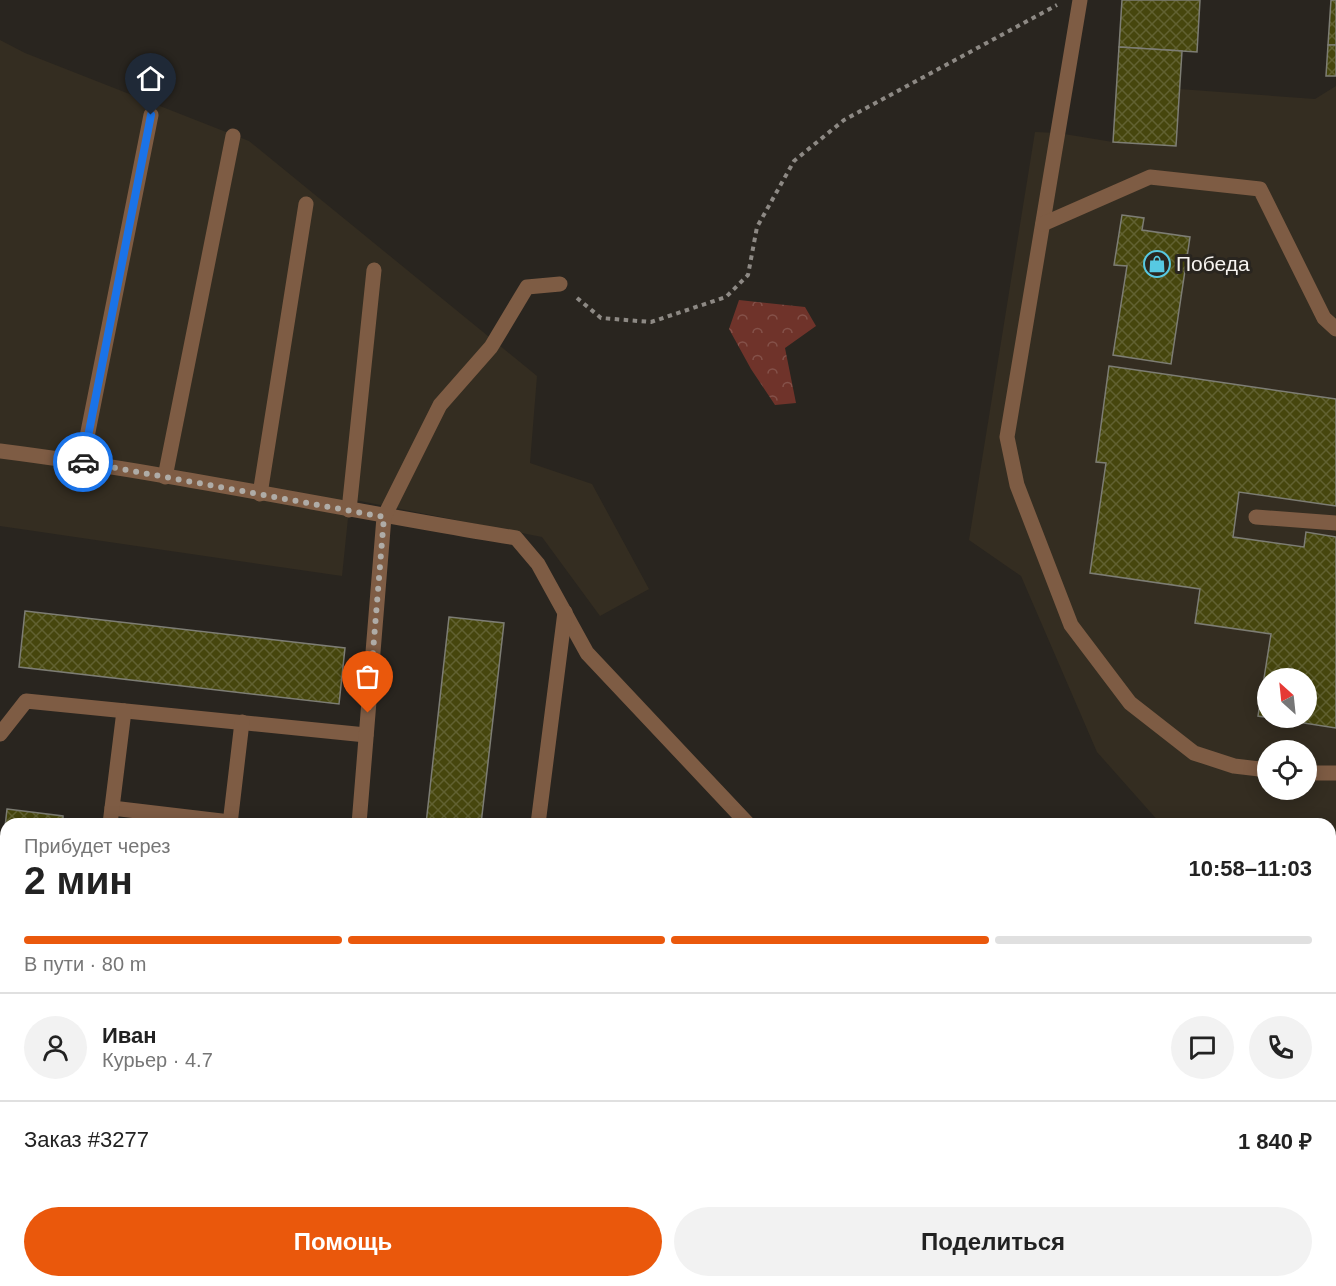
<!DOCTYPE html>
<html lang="ru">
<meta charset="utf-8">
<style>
:root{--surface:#fff;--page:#f2f2f2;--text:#222;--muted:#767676;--line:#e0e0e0;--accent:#ea580c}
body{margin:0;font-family:Helvetica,sans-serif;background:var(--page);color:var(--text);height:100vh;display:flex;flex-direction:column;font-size:22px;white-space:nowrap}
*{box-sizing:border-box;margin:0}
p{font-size:20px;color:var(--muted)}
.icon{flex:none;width:33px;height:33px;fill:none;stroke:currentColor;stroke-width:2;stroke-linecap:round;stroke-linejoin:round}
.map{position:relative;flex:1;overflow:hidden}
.panel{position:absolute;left:0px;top:818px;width:1336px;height:470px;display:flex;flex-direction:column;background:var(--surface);border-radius:18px 18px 0 0;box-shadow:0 3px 15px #0003}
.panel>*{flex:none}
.needle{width:39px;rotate:333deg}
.buttons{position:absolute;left:1257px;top:668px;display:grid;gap:12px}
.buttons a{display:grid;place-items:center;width:60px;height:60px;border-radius:50%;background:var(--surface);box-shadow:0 3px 15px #0003;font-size:30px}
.pin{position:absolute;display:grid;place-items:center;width:51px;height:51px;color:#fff;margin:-62px -26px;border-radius:50% 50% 50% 0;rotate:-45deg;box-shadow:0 0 6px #0007}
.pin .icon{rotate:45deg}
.courier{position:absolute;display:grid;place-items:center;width:60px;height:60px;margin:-30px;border:4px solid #1a73e8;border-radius:50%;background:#fff;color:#222;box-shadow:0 2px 8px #0007}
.headline em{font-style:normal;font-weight:800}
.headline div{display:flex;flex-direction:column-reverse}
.headline{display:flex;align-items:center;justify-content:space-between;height:102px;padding:0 24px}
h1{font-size:39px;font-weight:800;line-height:45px}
.bar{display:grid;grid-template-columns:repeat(4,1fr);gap:9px 6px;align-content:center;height:72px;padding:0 24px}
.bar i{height:8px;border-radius:4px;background:var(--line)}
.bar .selected{background:var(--accent)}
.bar p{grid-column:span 4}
.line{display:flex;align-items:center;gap:15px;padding:0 24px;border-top:2px solid var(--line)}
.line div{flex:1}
.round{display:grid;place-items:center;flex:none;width:63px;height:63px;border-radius:32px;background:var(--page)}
.action{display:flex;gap:12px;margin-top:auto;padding:12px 24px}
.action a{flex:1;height:69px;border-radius:36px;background:var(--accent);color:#fff;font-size:24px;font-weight:800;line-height:69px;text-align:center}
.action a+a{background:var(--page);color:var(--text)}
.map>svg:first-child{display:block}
</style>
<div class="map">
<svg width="1336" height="1286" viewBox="0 0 1336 1286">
<defs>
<pattern id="forest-crowns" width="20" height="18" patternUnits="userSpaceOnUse" patternTransform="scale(1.5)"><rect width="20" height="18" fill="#6f332a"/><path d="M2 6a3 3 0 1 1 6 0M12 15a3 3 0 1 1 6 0" fill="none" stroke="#845149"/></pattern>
<pattern id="building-cross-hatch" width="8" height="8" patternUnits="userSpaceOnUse" patternTransform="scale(1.5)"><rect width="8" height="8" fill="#46460d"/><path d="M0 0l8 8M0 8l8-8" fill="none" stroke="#616131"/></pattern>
</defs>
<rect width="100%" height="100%" fill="#29251f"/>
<!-- built -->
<g fill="#342d21" fill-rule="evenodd">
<path d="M0,40l25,13 224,88 288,235 -7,87 62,21 57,105 -49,27 -58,-79 -192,-38 -8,77 -342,-50z"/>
<path d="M1336,86v842h-4l-1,-1 -1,-103 -170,-1 -63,-71 -76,-176 -52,-36 66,-408 23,1 55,9 66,-53 136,10zM1268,678h38v39h-38zM1268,750h38v39h-38z"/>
</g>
<!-- forest -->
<path fill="url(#forest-crowns)" d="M739,300l66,7 11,19 -31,22 11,55 -21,2 -24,-36 -22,-40z"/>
<!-- building -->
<g fill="url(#building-cross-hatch)" stroke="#7d7d74" stroke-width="1.5" fill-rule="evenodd">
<path d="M1122,0h78l-3,52 -78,-5z"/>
<path d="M1331,0h5v45h-8z"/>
<path d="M1328,45h8v31h-10z"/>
<path d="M1119,47l63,4 -6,95 -63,-4z"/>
<path d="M1122,215l22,3 -2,12 48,7 -19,127 -58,-9 14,-89 -13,-1z"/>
<path d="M1109,366l227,33v107l-97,-14 -6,45 71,10 2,-15 30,5v191l-78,-12 13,-82 -76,-11 5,-34 -110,-16 16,-110 -10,-1zM1268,678h38v39h-38z"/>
<path d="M25,611l320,37 -6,56 -320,-37z"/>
<path d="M449,617l55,6 -23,201h-55z"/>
<path d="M7,809l56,7v8h-57v309l-6,-1v-259z"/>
<path d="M0,1205l6,1v54l-6,-1z"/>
<path d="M187,1281h88v5h-46z"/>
<path d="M354,1281h243l41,5h-284z"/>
<path d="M749,1281h57l-1,5h-57z"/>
</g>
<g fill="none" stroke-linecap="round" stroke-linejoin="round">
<!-- path -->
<path stroke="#8d8984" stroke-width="4" stroke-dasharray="4.5 4.5" stroke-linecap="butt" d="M577,298l24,20 50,4 75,-25 22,-22 9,-48 37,-66 50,-41 213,-115"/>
<!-- minor -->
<g stroke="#7e5c44" stroke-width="15">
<path d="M1080,0l-73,437 10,48 54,140 59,78 64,50 40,13 34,4"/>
<path d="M1043,224l107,-47 110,12 64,129 12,11"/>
<path d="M0,451c173,22 344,59 516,87l22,26 49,89 161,171"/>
<path d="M82,462l69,-347"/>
<path d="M165,477l68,-341"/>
<path d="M260,494l46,-290"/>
<path d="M349,510l25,-240"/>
<path d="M1256,517l80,6"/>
<path d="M0,734l26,-33 340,34"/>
<path d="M1306,773h30"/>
<path d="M112,808l118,14"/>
<path d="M110,824l14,-113"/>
<path d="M230,824l12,-102"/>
<path d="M359,824l25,-307 56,-112 51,-58 36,-60 33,-3"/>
<path d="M538,824l27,-212"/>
<path d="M0,1151l6,1"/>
<path d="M311,1286l1,-5"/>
<path d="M712,1286l1,-5"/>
<path d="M842,1286l1,-5"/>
</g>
</g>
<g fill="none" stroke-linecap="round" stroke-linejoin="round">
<!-- done -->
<path stroke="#afaca7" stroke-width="6" stroke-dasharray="0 10.8" d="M83,462l301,55 -16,196"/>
<!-- route -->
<path stroke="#1a73e8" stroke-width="8" d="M83,462l68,-347"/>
</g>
<!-- icons -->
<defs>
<symbol id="shop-ring" viewBox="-11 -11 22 22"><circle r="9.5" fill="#29251f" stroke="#57c9e2" stroke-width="1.5"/><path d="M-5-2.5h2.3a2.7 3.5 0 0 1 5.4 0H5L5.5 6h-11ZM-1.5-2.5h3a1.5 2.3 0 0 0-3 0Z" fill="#57c9e2"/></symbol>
</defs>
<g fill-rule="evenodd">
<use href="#shop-ring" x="1142" y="249" width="30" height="30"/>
</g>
<g text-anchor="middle" stroke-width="6" stroke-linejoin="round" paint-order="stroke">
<!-- poi labels -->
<g font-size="21" fill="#f7f4f0" stroke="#29251f" text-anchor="start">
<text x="1176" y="271">Победа</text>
</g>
</g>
</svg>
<div class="buttons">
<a><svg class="needle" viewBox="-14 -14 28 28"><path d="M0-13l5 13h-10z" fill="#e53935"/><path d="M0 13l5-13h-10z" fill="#767676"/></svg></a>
<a><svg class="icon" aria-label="locate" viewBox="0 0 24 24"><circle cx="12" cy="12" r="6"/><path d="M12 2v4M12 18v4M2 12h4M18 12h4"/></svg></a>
</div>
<div class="pin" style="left:368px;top:713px;background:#ea580c"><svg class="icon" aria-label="bag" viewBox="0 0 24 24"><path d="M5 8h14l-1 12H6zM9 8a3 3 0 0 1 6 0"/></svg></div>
<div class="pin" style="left:151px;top:115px;background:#1f2937"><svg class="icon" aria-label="home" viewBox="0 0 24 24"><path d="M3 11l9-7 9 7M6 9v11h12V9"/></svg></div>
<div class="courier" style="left:83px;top:462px"><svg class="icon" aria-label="car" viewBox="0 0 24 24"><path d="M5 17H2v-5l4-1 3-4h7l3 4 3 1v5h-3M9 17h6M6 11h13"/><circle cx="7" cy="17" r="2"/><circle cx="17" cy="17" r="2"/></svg></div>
<section class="panel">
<div class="headline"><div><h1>2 мин</h1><p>Прибудет через</p></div><em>10:58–11:03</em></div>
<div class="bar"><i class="selected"></i><i class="selected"></i><i class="selected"></i><i></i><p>В пути · 80 m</p></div>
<div class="line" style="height:108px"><a class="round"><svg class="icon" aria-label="person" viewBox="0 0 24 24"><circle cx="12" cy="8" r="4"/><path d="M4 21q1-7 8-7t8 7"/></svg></a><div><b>Иван</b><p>Курьер · 4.7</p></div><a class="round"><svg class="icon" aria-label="chat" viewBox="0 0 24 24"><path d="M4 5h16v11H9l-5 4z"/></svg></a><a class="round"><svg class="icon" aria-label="phone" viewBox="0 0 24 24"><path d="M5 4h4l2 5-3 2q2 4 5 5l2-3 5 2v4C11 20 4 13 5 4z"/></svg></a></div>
<div class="line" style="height:78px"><div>Заказ #3277</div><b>1 840 ₽</b></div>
<div class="action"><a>Помощь</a><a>Поделиться</a></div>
</section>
</div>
